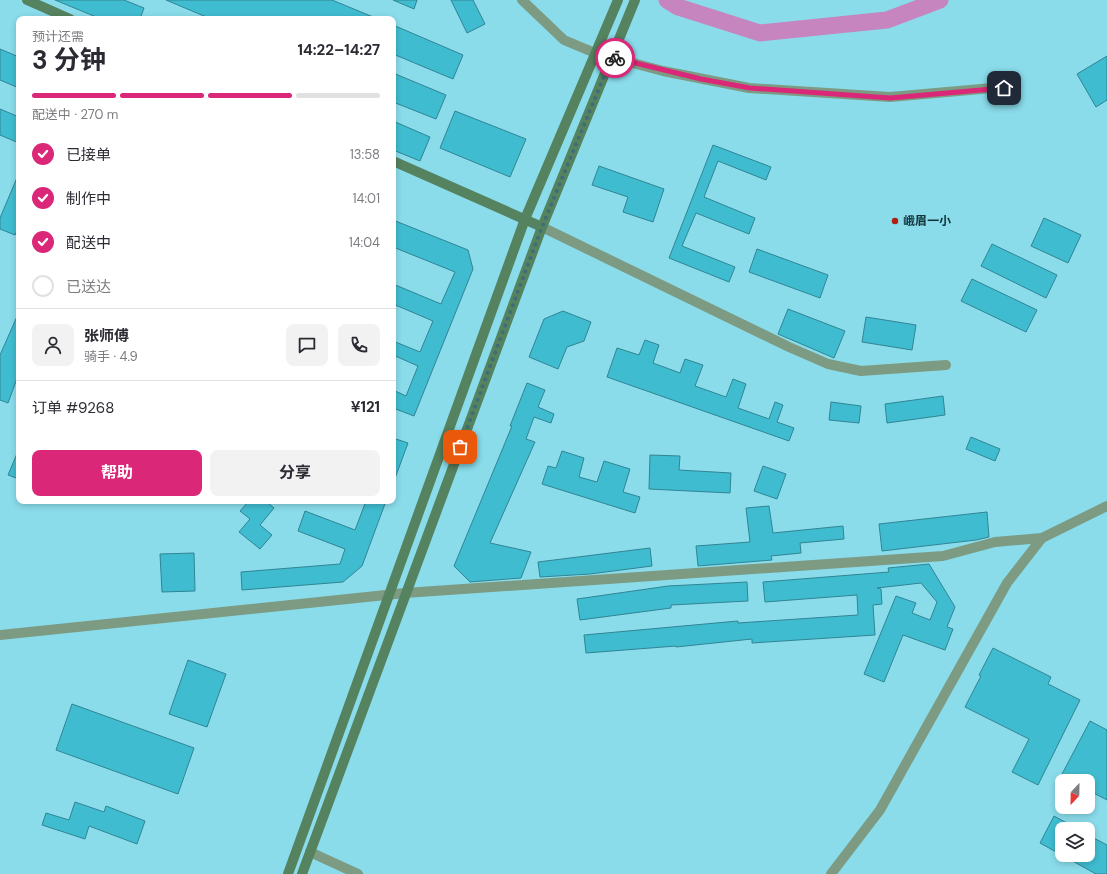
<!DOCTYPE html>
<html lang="zh">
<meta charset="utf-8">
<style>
:root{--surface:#fff;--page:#f2f2f3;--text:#2b2b33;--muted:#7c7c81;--line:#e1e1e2;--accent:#db2777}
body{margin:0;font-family:"DM Sans","Noto Sans SC",sans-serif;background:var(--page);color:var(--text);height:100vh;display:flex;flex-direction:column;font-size:15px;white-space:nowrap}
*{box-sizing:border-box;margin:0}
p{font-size:13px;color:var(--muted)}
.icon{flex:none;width:22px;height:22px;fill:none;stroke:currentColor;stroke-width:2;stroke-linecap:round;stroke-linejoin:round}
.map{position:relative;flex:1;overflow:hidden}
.panel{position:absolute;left:16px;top:16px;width:380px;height:488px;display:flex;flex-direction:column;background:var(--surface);border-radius:8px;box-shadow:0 2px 6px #0003}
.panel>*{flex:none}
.needle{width:26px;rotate:202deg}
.controls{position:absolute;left:1055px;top:774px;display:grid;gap:8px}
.controls a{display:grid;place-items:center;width:40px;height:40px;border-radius:8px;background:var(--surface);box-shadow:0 2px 6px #0003;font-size:20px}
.pin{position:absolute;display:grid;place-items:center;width:34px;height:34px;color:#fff;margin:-17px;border-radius:8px;box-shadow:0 2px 6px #0006}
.courier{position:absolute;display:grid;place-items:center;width:40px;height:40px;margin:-20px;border:3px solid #db2777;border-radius:50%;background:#fff;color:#222;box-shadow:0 1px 5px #0007}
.headline em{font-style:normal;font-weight:700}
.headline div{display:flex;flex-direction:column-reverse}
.headline{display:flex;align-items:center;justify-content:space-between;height:68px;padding:0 16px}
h1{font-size:26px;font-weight:700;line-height:30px}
.bar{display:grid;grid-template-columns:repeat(4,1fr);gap:6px 4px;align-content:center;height:48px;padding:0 16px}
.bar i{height:5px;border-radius:3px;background:var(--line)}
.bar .selected{background:var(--accent)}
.bar p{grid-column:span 4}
.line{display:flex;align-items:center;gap:10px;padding:0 16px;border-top:1px solid var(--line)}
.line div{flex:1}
.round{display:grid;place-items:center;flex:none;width:42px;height:42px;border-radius:8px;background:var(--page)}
ol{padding:0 16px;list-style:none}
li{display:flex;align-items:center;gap:12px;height:44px}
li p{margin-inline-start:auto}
li .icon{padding:4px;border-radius:50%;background:var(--accent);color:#fff;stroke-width:4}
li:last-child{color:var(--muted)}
li i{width:22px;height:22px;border:2px solid var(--line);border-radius:50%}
.primary-button{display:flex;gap:8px;margin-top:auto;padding:8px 16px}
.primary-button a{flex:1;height:46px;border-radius:8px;background:var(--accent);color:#fff;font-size:16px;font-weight:700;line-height:46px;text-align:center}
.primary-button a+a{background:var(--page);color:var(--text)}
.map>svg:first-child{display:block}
</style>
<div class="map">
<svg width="1107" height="874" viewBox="0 0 1107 874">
<rect width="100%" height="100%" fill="#8adceb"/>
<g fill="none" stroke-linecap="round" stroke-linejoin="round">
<!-- river -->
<path stroke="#c685bf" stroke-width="17" d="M667,0l11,7 82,26 127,-13 53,-20"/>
</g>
<!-- building -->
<g fill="#40bcd0" stroke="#308593">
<path d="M55,0h69l20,8 -4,11h-39z"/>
<path d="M166,0h166l46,19h-167z"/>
<path d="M393,0h24l-3,9z"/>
<path d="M451,0h22l12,24 -18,9z"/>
<path d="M393,25l70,30 -10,24 -60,-25z"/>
<path d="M0,49l19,8v31l-19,-8z"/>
<path d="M1107,56v44l-11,7 -19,-33z"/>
<path d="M393,73l53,22 -10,24 -43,-17z"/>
<path d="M0,109l19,8v26l-19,-8z"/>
<path d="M455,111l71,28 -16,38 -70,-29z"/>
<path d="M393,121l37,16 -10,24 -27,-11z"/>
<path d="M713,145l58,22 -5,13 -48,-19 -14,36 51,21 -6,16 -53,-21 -14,33 53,21 -6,15 -60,-24z"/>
<path d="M599,166l65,23 -11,33 -30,-10 5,-15 -36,-12z"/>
<path d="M19,173v53l-4,9 -15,-6v-11z"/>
<path d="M1044,218l37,17 -13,28 -37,-17z"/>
<path d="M393,220l75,30 5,19 -59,147 -21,-8v-18l13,6 12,-30 -25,-11v-14l27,11 13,-31 -40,-17v-20l48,20 14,-32 -62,-25z"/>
<path d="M992,244l65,31 -11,23 -65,-32z"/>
<path d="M757,249l71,26 -8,23 -71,-26z"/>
<path d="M972,279l65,31 -11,22 -65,-31z"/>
<path d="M788,309l57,22 -11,27 -56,-24z"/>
<path d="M563,311l28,11 -7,19 -17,6 -9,22 -29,-12 15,-38z"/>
<path d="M19,312v61l-11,30 -8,-3v-45z"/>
<path d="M866,317l50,8 -4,25 -50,-8z"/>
<path d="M645,340l14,5 -6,18 27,10 5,-14 18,6 -8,21 31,11 7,-18 13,5 -8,24 31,11 6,-17 8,3 -6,17 17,6 -5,13 -182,-64 10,-29 22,7z"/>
<path d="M527,383l18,7 -7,17 16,7 -3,9 -17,-6 -8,22 9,3 -45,101 41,9 -10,26 -51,4 -16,-16 58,-140h-2z"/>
<path d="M943,396l2,19 -58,8 -2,-19z"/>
<path d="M831,402l30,4 -2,17 -30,-3z"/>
<path d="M971,437l29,12 -5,12 -29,-12z"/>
<path d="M393,438l15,5 -14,38h-1z"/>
<path d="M19,449v30l-11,-4z"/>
<path d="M562,451l22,7 -5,19 18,5 7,-21 26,8 -7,23 17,5 -5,16 -93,-29 6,-18 8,2z"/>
<path d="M650,455l30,1 -1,14 52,3 -1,20 -81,-4z"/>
<path d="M763,466l23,8 -9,25 -23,-8z"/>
<path d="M249,501h17l8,7 -14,17 12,10 -12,14 -21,-17 11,-13 -10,-8z"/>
<path d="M366,501h20l-24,65 -19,16 -101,8 -1,-18 99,-8 5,-15 -47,-18 7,-20 50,19z"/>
<path d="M769,506l4,27 70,-7 1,13 -44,4 1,10 -30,3 1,4 -74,6 -2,-20 54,-4 -4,-34z"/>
<path d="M987,512l2,25 -13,3 -94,11 -3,-27z"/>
<path d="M650,548l2,18 -62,8 -50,3 -2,-15z"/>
<path d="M194,553l1,38 -33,1 -2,-38z"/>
<path d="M929,564l26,43 -8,20 6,2 -8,21 -42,-15 -19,47 -20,-8 32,-78 20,7 -4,10 18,7 7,-18 -16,-19 -44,5 4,1 1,15 -9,1 2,30 -123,8v-4l-76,8v-1l-90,7 -2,-18 154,-14v2l120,-8 -1,-20 -92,7 -2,-20 126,-10 -1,-4z"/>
<path d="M747,582l1,19 -77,4v3l-91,12 -3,-21 91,-13z"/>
<path d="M993,648l58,29 -3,7 32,16 -42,85 -26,-13 17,-33 -64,-32 16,-31 -2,-1z"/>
<path d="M188,660l38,14 -19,53 -38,-13z"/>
<path d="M72,704l122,44 -16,46 -122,-44z"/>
<path d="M1090,721l17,9v70l-19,-10v-9h-17l-10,-5z"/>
<path d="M75,802l29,10 2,-6 39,15 -8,23 -48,-18 -4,13 -43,-14 4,-12 23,7z"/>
<path d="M1054,816l24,13h-16v26h26v-20l19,10v29h-11l-56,-31z"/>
</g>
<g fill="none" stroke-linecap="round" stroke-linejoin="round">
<!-- minor -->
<g stroke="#7d9b83" stroke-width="10">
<path d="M522,0l42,40 31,13 68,18 86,17 141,9 114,-10 10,-7"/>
<path d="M542,227l247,120 39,17 33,7 85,-6"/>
</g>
<!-- tertiary -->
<g stroke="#7d9b83" stroke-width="10">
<path d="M0,635l405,-42 538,-37 52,-14 47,-4 65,-32"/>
<path d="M310,852l48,22"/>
<path d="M831,874l49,-64 127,-227 35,-45"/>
</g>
<!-- secondary -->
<g stroke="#55825f" stroke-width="10">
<path d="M27,0l43,19"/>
<path d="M393,161l149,66"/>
<path d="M288,874l237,-655 93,-219"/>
<path d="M302,874l240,-647 93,-227"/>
</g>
</g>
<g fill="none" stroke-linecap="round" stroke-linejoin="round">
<!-- done -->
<path stroke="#3b6e77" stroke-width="4" stroke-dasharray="0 7.2" d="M460,447l82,-220 70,-170 3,1"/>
<!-- route -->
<path stroke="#db2777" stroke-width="5" d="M615,58l86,21 49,9 140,10 114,-10"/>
</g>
<!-- markers -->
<circle fill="#af2010" stroke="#8adceb" stroke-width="1.5" cx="895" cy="221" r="4"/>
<g text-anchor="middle" stroke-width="3" stroke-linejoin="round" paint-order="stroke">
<!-- poi labels -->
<g font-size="12" font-weight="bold" fill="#103339" stroke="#8adceb" text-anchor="start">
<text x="903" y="225">峨眉一小</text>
</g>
</g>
</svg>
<div class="controls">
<a><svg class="needle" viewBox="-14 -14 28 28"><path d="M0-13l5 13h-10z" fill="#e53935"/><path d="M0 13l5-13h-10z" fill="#7c7c81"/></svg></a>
<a><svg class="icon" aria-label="layers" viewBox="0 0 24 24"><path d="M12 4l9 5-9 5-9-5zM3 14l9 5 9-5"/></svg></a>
</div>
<div class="pin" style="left:460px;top:447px;background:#ea580c"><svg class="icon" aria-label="bag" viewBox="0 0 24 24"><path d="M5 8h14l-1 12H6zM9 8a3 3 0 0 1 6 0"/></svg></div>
<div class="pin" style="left:1004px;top:88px;background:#1f2937"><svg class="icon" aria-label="home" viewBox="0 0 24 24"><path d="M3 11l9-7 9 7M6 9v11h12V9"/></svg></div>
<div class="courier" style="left:615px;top:58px"><svg class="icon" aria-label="bike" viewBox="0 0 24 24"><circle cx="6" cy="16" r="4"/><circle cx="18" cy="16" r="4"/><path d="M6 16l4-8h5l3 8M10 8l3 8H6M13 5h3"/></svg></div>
<section class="panel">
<div class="headline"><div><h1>3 分钟</h1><p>预计还需</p></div><em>14:22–14:27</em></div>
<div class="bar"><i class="selected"></i><i class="selected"></i><i class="selected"></i><i></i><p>配送中 · 270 m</p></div>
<ol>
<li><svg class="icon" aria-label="check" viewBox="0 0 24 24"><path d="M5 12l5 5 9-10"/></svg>已接单<p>13:58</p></li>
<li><svg class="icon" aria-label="check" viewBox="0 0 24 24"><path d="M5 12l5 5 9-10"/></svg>制作中<p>14:01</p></li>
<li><svg class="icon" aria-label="check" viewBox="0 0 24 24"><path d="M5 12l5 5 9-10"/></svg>配送中<p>14:04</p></li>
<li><i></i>已送达</li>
</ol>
<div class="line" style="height:72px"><a class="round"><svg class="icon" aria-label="person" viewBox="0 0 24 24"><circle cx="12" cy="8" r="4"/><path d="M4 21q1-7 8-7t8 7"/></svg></a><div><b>张师傅</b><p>骑手 · 4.9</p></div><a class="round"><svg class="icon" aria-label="chat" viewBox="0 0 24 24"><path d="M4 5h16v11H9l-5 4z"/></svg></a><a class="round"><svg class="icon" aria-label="phone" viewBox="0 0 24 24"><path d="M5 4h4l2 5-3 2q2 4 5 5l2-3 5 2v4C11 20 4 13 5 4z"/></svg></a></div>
<div class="line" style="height:52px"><div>订单 #9268</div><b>¥121</b></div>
<div class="primary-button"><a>帮助</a><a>分享</a></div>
</section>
</div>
